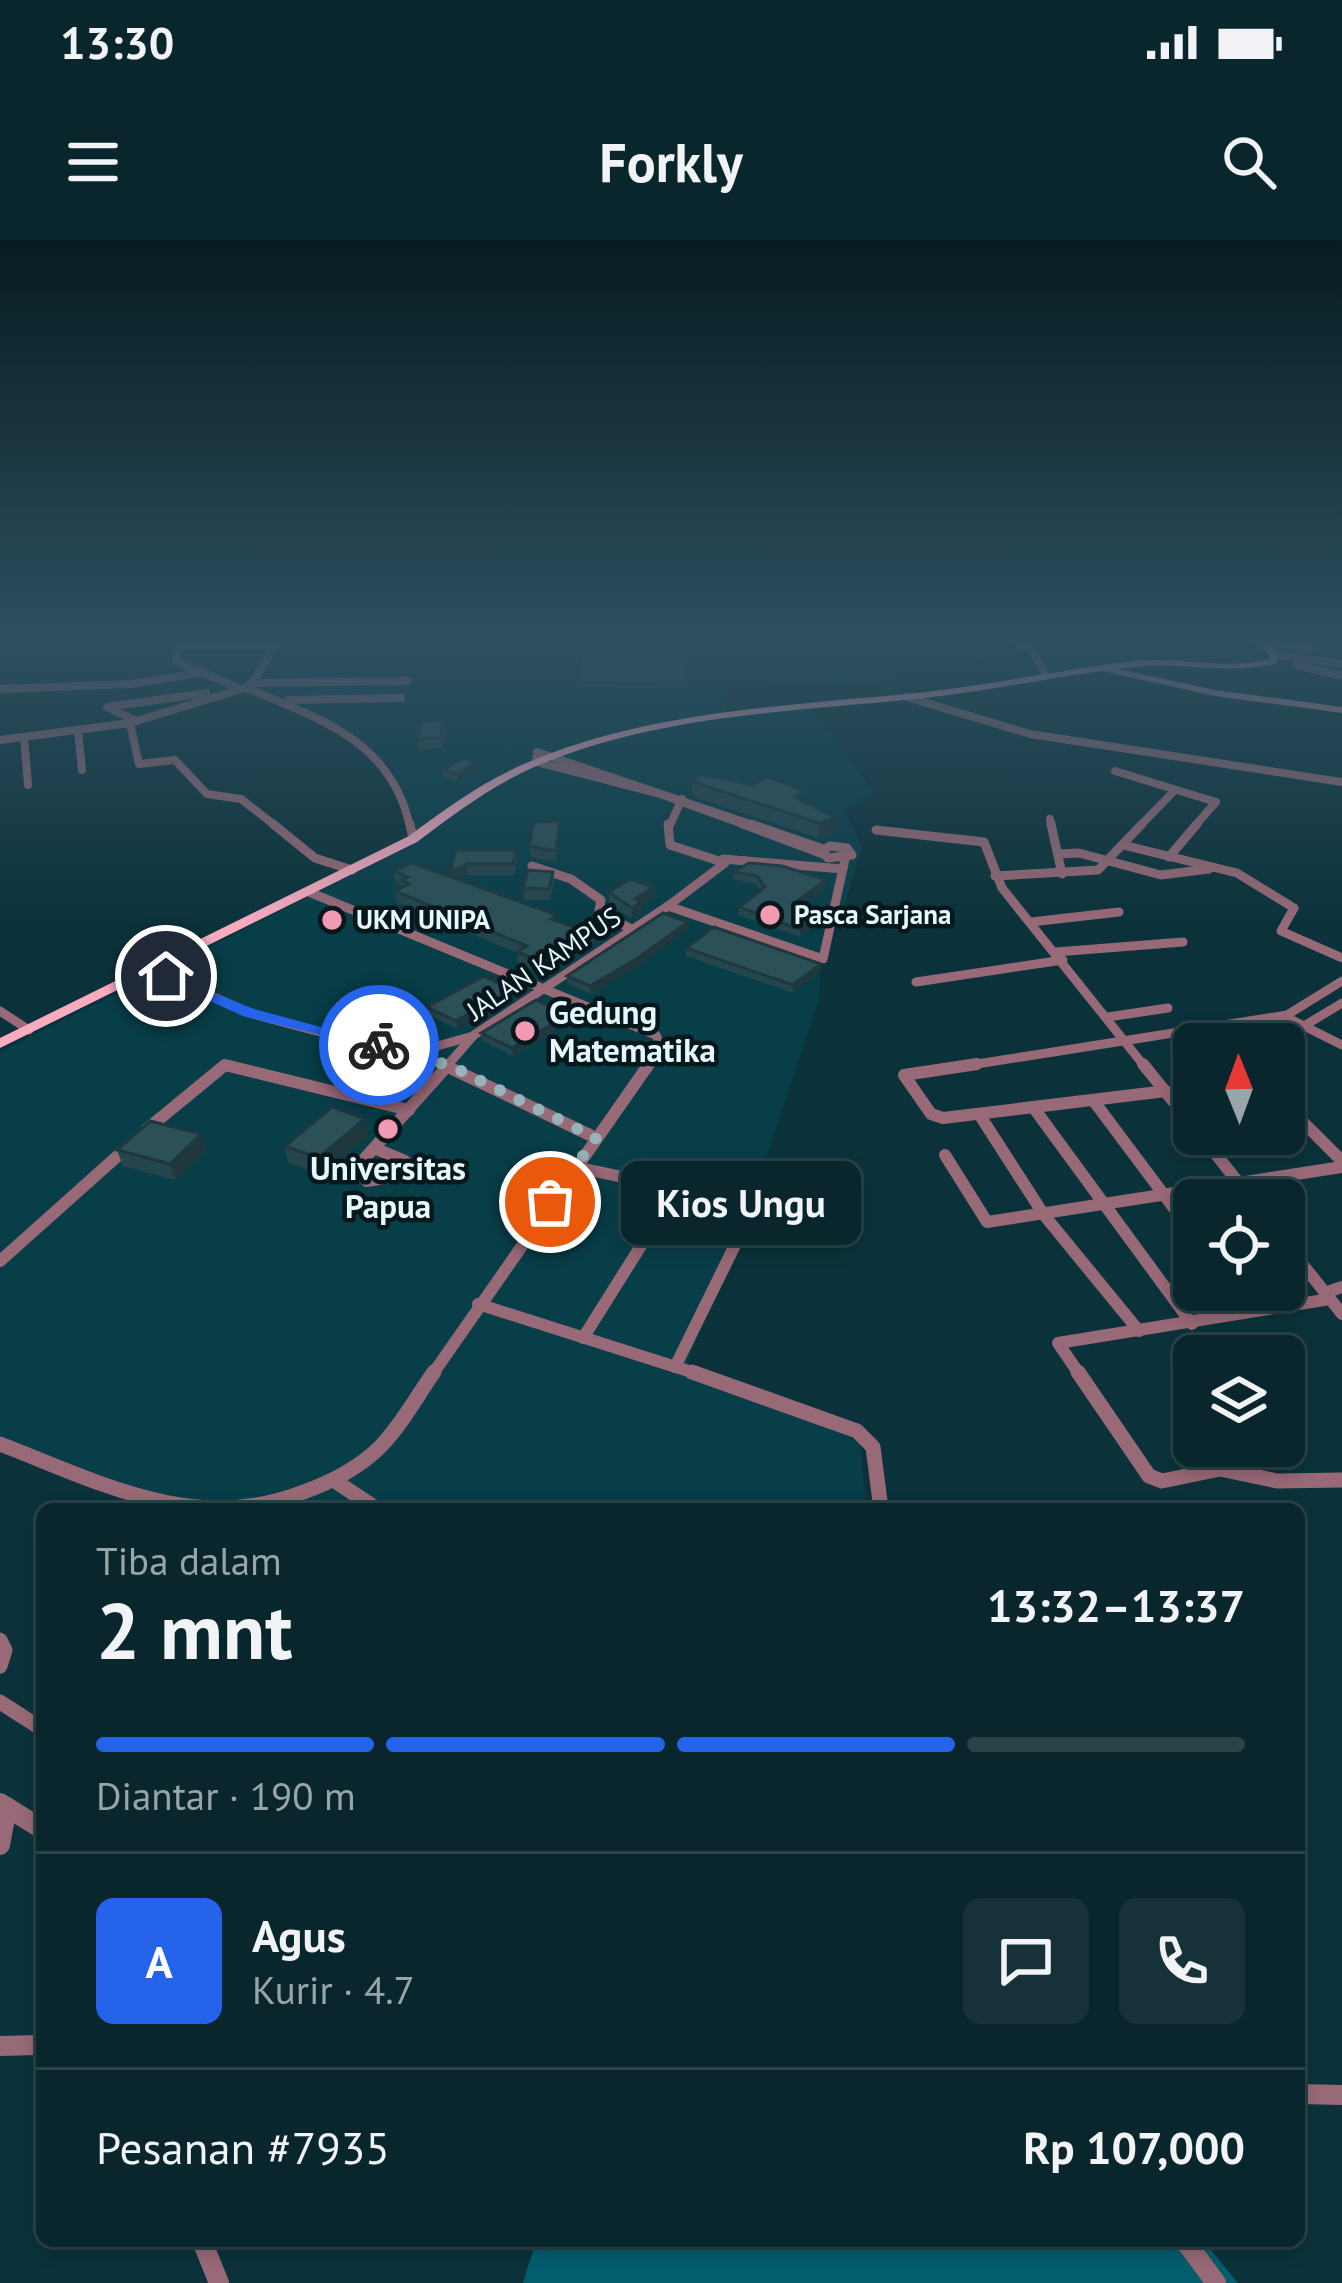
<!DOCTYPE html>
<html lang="id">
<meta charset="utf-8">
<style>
:root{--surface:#08262c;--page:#163238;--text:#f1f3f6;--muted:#98a5a9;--line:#294348;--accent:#2563eb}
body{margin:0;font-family:"PT Sans",sans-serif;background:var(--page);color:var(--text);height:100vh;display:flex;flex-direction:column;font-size:45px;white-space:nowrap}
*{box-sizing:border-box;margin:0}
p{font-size:39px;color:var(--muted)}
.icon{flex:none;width:66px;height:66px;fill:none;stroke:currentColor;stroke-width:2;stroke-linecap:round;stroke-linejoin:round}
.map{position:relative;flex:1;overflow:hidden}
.sheet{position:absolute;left:36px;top:1263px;width:1269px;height:744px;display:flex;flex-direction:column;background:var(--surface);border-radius:18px;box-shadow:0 6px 18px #0003,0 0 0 3px var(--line)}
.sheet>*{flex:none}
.needle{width:78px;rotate:359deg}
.buttons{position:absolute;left:1173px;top:783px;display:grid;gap:24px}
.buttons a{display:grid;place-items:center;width:132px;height:132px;border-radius:18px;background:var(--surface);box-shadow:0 6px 18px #0003,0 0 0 3px var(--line);font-size:60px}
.pin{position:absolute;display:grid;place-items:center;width:102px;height:102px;color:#fff;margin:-51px;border:6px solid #fff;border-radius:50%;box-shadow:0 3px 12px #0007}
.courier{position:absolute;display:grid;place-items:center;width:120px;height:120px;margin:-60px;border:9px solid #2563eb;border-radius:50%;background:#fff;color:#222;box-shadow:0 3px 15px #0007}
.bubble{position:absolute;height:84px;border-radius:18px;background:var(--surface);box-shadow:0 6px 18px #0003,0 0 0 3px var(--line);font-size:39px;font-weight:700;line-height:84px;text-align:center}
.head em{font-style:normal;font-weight:700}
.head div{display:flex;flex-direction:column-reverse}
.head{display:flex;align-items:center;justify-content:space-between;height:204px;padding:0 60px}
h1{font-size:78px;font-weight:700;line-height:90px}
.bar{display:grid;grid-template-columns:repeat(4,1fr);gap:18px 12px;align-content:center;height:144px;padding:0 60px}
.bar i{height:15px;border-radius:9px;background:var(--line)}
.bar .selected{background:var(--accent)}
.bar p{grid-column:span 4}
.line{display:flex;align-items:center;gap:30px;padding:0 60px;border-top:3px solid var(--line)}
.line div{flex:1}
.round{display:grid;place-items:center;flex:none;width:126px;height:126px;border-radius:18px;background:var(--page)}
.status{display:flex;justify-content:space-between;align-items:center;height:84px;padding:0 60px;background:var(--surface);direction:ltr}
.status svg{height:33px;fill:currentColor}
header{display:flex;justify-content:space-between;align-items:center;height:156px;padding:0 60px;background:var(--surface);font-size:54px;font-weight:700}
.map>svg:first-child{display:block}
</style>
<div class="status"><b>13:30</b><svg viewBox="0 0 49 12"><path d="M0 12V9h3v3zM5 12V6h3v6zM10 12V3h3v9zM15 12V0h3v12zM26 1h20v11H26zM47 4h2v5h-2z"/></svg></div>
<header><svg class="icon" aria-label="menu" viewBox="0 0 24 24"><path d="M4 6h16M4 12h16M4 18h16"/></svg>Forkly<svg class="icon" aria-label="search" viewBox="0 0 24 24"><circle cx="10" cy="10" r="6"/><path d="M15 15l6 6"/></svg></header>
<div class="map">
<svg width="1342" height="2043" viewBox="0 0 1342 2043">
<rect width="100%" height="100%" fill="#0b323a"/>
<!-- built -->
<path fill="#083e48" d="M290,400h620l74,14v6l-83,11 -6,10 -171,8 3,28 85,-8 61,82 -29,19 18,37 -19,64 -15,4 -8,35 -1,50 -69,206 -63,157 173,79 6,67h-509l-12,-8 -48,8h-121l-176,-56v-401l406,-204 7,-31 -23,-51 -71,-52 -55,-27z"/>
<!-- green -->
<path fill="#025d6d" d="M536,2001h668l34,42h-715z"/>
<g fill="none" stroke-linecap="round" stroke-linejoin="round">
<!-- minor-far4 -->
<g stroke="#986976" stroke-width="8">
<path d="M278,400l-29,49c74,31 143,53 161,138"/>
<path d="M1010,400l22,9 13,25"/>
<path d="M1267,400l40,10 9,-10"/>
<path d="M177,401l-1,20 60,26"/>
<path d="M175,405h100"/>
<path d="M1275,415l67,9"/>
<path d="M1297,425l45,11"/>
<path d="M251,443l156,-2"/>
<path d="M0,449l131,-5 67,-11"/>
<path d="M907,457l123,37 312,48"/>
<path d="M288,460l113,-2"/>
<path d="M137,481l-30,-14 99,-14"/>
<path d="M130,483l9,41 36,-4 32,34 34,5 36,28"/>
<path d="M78,491l4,39"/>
<path d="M24,497l4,48"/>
<path d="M0,500l130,-17 118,-36"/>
<path d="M1115,531l101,31 -22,25"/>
<path d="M1050,579l2,8"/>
<path d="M669,587l13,-28"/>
<path d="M751,587l-91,-33 -116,-30 -8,-3 1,-9 222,75"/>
<path d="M1139,587l35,-36"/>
</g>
<!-- minor-far3 -->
<g stroke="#986976" stroke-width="9">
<path d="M273,584l42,34 37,12"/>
<path d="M410,584l3,15"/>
<path d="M743,584l80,30"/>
<path d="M751,584l72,25"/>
<path d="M1051,584l11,50"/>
<path d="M876,590l108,12 18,46 143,179"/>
<path d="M1123,605l114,28 57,35 -13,23 61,27"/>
<path d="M830,606l17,2 5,7 -24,3 -6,-7z"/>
<path d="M1058,614l21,-1 82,22 48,-6"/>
<path d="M1169,617l28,-33"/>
<path d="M723,619l120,10"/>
<path d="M532,626l39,13 30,21 -2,11 32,18"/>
<path d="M995,636l103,-6 44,-46"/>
<path d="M309,652l347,143 5,12 -14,20"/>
<path d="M668,666l57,-43 -55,-18 -2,-21"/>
<path d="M1031,682l88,-10"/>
<path d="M1056,712l127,-10"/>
<path d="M153,729l96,44 203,54"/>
<path d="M916,742l147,-22"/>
<path d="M0,771l29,19"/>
<path d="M1284,776l58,29"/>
<path d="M1108,777l60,-9"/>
<path d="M1304,786l38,-23"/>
<path d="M412,813l61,-17"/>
<path d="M223,827h8"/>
<path d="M446,827l28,-32 194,-129 155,53 22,-100"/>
<path d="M958,827l329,-52 55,-34"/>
</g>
<!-- minor-far2 -->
<g stroke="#986976" stroke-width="12">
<path d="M442,824l154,74"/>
<path d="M977,824l-73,11 27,39 12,4 223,-27"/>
<path d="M1143,824l51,63"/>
<path d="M1093,860l101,135"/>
<path d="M1285,864l57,57"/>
<path d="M1033,867l159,217"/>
<path d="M979,874l65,101 95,116"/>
<path d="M146,890l79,-65 184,45"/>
<path d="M1200,894l52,66"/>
<path d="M374,908l31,13 -9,15 -29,5 -10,-14 92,-103"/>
<path d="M945,915l42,67 355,-55"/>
<path d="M575,927l157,33 11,11 -5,28 -63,128"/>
<path d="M1284,1001l58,73"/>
<path d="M0,1021l131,-117"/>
<path d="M1237,1050l15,19"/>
<path d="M1325,1053l17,-6"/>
<path d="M478,1064l223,71"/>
<path d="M583,1098l93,-148"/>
<path d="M432,1135l217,-311"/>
<path d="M1080,1135l-22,-32 272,-44"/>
</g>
<!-- minor-far1 -->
<g stroke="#986976" stroke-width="15">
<path d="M692,1132l165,59 16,16 8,62"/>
<path d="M1078,1132l71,104 13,5 58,-12 57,12 65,-1"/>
<path d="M0,1204c99,38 194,90 301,49 28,-10 58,-25 79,-46 21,-21 37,-51 54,-75"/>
<path d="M335,1241l42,28"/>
<path d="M0,1400l5,10 -5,16"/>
<path d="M0,1462l42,27"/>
</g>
<!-- minor -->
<g stroke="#986976" stroke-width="20">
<path d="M0,1563l42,26"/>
<path d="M0,1605l7,-38"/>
<path d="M0,1806l38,-1"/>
<path d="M1299,1854l43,1"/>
<path d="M202,2001l17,42"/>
<path d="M1185,2001l31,42"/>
</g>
<!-- secondary -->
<path fill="#d58a9f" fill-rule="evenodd" d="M1100,425l115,25 127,17v6l-127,-17 -118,-26 -2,-2z"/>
<!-- primary -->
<path fill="#f9abc0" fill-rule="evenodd" d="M1252,400h11l14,11v12c-48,13 -95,-2 -144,4 -70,8 -138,23 -208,31 -132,14 -269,16 -393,70 -42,19 -78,46 -115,74l-417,206v-10l409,-202c36,-27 73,-54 115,-72 127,-55 267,-58 402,-72 70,-8 138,-23 207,-31 46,-5 92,10 136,-2v-5z"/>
</g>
<!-- wall -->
<g fill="#25454c">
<path d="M684,405l4,43h-110v-5z"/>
<path d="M444,480l2,10 -4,18 -23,1 -1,-10z"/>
<path d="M477,522l1,7 -20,12 -15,-4 -1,-7z"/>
<path d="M693,542l111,19 31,31 -17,6 -126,-42z"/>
<path d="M560,581l-4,41 -26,-5 -1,-11z"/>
<path d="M456,610h60l1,11 -3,14h-46l-10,4 116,48 41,3 -74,43 -23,-9 -1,-11 -121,-51 -1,-11 7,-3 -1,-3 -6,-3 -1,-11 57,6z"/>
<path d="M553,632l1,11 -4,17h-26l-1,-12z"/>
<path d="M733,632l93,8v8l-26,18 20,14 -20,17 -61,-22v-8l22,-17 -5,-6 -23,-5z"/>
<path d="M653,647v12l-11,7v7l-10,6 -23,-15v-12z"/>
<path d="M688,682v7l-50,37 -47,28 -23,-10 -1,-8z"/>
<path d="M686,708l134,23 -27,22 -107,-37z"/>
<path d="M512,750l1,8 -56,31 -29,-14 -1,-8z"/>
<path d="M568,775v8l-55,33 -31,-15 -1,-8z"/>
<path d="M365,879l3,16 -46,40 -34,-12 -3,-17z"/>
<path d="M201,894l5,17 -31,29 -52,-14 -6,-16z"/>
</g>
<!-- shaded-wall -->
<g fill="#1e383e">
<path d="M477,522l1,7 -20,12 -1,-7z"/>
<path d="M836,578l-1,14 -17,6 1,-15z"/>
<path d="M467,624l1,11 -17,8 -1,-11z"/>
<path d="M826,640v8l-33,23v-7z"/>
<path d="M653,647v12l-11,7v7l-10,6v-11l3,-9z"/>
<path d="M820,673v7l-20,17 1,-7z"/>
<path d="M615,679v11l-74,43 -1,-12z"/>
<path d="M688,682v7l-50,37 -47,28 -1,-8z"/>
<path d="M821,724l-1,7 -27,22v-8z"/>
<path d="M512,750l1,8 -56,31 -1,-8z"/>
<path d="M568,775v8l-55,33 -1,-8z"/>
<path d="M365,879l3,16 -46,40 -4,-17z"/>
<path d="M201,894l5,17 -31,29 -5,-16z"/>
</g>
<!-- building -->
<g fill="#2b5058" stroke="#1e383e" stroke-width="3">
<path d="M583,404l101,1 4,39 -110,-1z"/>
<path d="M444,480l-3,18 -23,1 4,-18z"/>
<path d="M462,519l15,3 -20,12 -15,-4z"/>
<path d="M700,534l52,11 17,-8 36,14 -10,6 41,21 -17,5 -126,-41z"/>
<path d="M560,581l-4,30 -27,-5 5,-24z"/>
<path d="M456,610h60l-3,14h-46l-17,8z"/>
<path d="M412,623l145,52 -6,4 23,8 26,-17 15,9 -75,42 -23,-9 10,-6 -132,-55 14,-7 -8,-4 7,-3 -14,-6z"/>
<path d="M749,623l33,3 44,14 -33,24 27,9 -19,17 -62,-23 26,-20 -8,-11 -24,-4z"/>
<path d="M528,630l25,2 -4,17 -26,-1z"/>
<path d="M630,639l23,8 -18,12 7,2 -10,7 -23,-16z"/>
<path d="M663,673l25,9 -50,36 -48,28 -23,-10z"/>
<path d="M714,687l107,37 -28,21 -107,-37z"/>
<path d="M484,736l28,14 -56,31 -29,-14z"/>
<path d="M536,760l32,15 -56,33 -31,-15z"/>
<path d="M332,867l33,12 -47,39 -33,-12z"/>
<path d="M150,881l51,13 -31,30 -53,-14z"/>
</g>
<!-- sky -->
<linearGradient id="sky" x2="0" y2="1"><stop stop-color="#061c20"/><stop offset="0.58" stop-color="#2e4f60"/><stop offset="1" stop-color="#2e4f60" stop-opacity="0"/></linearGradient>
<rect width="1342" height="686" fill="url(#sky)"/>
<!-- route -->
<path fill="#2563eb" d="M161,732l93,37 133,36 -8,4 -136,-33 -82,-37z"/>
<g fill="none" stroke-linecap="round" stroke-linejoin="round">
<!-- done -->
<path stroke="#98b3b9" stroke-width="12" stroke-dasharray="0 21.6" d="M379,805l72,21 145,72 -46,64"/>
</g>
<!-- markers -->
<g fill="#f19ab2" stroke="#08171b" stroke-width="4.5">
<circle cx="770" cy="675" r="12"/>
<circle cx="332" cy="680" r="12"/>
<circle cx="525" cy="791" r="12"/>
<circle cx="388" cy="889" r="12"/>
</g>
<g text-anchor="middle" stroke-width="9" stroke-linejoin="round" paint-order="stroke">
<!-- far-poi labels -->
<g font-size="27" font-weight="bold" fill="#e4f8fd" stroke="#08171b" text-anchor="start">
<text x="794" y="684">Pasca Sarjana</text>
<text x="356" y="689">UKM UNIPA</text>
</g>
<!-- far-street labels -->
<g font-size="27" fill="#e4f8fd" stroke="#08171b">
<text transform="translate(544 724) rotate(-34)" y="9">JALAN KAMPUS</text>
</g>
<!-- poi labels -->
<g font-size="33" font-weight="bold" fill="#e4f8fd" stroke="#08171b" text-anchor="start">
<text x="549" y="784">Gedung<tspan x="549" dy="38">Matematika</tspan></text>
<text x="388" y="940" text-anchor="middle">Universitas<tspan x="388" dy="38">Papua</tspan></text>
</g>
</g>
</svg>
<div class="buttons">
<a><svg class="needle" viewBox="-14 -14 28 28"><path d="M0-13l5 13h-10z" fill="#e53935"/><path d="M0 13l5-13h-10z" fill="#98a5a9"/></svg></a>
<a><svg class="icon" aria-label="locate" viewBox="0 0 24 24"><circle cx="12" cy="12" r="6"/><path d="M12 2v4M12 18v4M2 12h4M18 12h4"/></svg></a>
<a><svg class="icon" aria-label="layers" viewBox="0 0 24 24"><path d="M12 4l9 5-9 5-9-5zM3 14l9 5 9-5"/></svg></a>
</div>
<div class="pin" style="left:550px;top:962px;background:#ea580c"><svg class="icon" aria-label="bag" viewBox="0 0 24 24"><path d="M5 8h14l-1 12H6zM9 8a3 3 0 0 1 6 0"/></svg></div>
<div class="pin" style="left:166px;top:736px;background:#1f2937"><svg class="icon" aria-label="home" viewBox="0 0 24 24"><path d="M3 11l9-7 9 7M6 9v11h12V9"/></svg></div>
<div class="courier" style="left:379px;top:805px"><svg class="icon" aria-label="bike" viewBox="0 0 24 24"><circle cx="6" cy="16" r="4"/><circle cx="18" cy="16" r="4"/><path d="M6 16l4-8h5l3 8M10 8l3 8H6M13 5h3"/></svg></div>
<div class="bubble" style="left:621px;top:921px;width:240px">Kios Ungu</div>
<section class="sheet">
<div class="head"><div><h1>2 mnt</h1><p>Tiba dalam</p></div><em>13:32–13:37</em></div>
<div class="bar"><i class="selected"></i><i class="selected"></i><i class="selected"></i><i></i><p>Diantar · 190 m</p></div>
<div class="line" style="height:216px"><b class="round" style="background:var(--accent);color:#fff">A</b><div><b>Agus</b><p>Kurir · 4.7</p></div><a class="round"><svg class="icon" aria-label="chat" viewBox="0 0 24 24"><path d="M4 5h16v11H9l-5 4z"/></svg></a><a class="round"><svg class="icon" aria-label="phone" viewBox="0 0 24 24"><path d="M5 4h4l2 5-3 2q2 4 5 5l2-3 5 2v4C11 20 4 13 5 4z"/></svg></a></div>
<div class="line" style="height:156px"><div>Pesanan #7935</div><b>Rp 107,000</b></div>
</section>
</div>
